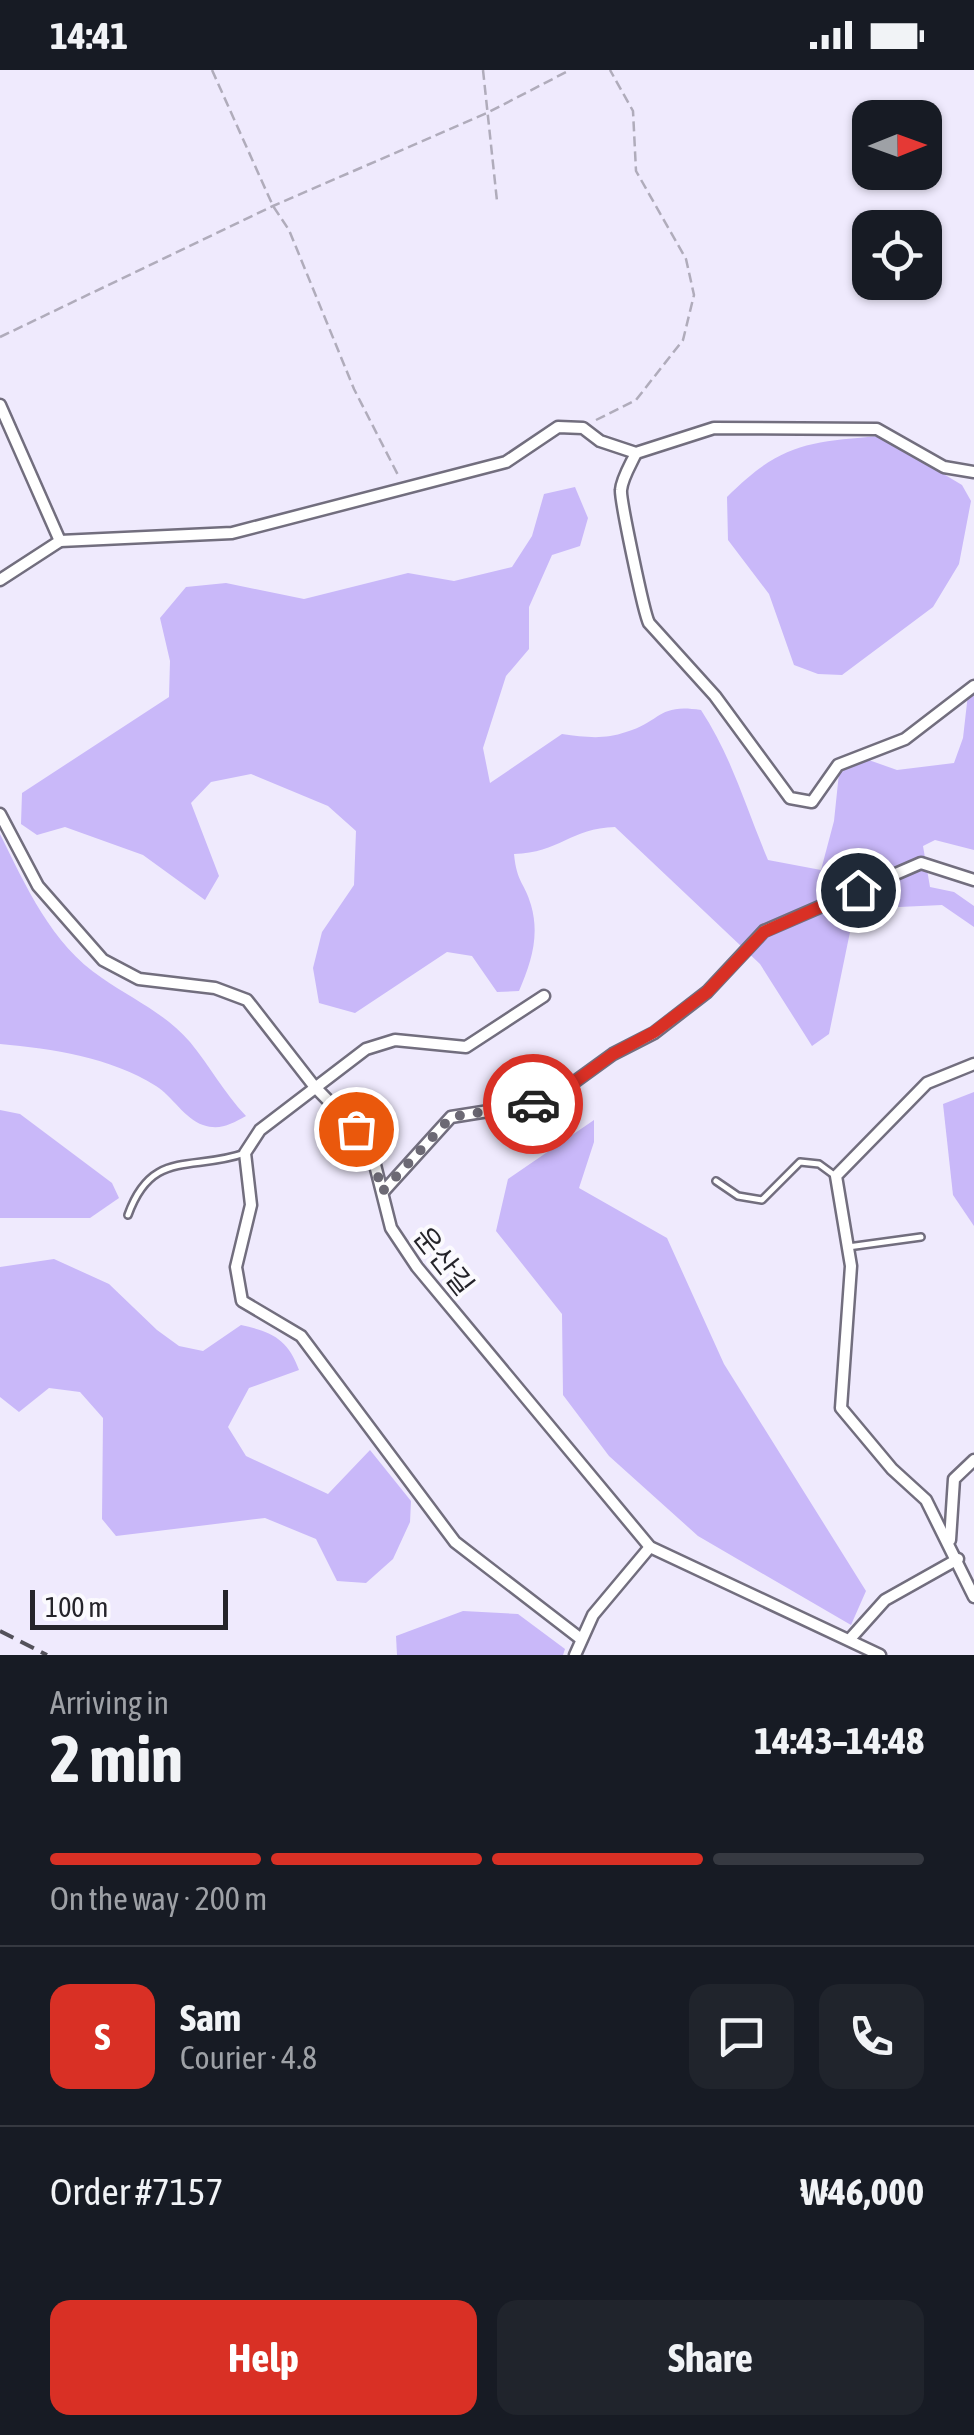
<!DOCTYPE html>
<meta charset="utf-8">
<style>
:root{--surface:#171b24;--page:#20242c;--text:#f1f3f6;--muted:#9ea1a6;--line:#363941;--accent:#d93025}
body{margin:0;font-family:"Asap Condensed","Noto Sans KR",sans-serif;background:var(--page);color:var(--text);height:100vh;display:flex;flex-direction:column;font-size:38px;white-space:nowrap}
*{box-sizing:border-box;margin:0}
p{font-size:32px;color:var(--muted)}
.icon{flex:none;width:55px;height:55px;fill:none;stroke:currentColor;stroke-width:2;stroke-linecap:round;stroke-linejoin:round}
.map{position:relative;height:1585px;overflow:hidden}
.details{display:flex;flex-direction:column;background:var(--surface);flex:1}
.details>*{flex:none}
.needle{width:65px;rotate:89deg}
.controls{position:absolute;left:852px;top:30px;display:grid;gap:20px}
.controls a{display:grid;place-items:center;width:90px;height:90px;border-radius:20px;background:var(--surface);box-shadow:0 2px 8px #0004;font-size:50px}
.scale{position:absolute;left:30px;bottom:25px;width:198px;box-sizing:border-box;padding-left:10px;border:5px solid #25242a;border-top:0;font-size:28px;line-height:35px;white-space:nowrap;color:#25242a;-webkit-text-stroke:8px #fbfafe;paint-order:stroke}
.pin{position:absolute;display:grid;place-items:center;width:85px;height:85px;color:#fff;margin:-42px;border:5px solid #fff;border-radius:50%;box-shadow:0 2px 10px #0007}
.courier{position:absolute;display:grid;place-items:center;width:100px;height:100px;margin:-50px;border:8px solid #d93025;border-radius:50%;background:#fff;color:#222;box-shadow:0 2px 12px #0007}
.head em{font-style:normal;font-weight:700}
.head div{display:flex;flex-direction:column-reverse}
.head{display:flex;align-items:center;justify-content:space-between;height:170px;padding:0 50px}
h1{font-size:65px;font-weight:700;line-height:75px}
.bar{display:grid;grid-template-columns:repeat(4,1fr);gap:15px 10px;align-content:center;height:120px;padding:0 50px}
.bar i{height:12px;border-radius:8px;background:var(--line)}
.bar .current{background:var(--accent)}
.bar p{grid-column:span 4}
.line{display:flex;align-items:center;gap:25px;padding:0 50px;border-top:2px solid var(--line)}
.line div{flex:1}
.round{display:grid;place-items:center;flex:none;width:105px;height:105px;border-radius:20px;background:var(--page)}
.action{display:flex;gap:20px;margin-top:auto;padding:20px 50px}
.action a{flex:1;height:115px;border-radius:20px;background:var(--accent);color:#fff;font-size:40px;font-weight:700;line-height:115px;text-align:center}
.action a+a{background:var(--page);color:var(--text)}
.status{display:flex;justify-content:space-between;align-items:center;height:70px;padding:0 50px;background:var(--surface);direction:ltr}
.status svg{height:28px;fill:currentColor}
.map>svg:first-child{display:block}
</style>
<div class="status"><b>14:41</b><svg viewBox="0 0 49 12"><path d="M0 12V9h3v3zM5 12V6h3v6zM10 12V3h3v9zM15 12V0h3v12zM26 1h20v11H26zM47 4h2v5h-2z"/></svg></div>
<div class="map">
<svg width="974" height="1585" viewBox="0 0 974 1585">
<rect width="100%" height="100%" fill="#efeafd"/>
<!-- green -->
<g fill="#c9b8f9">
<path d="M880,366l82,49 9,16 -12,63 -26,43 -91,68 -24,-1 -24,-9 -25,-71 -41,-54 -1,-43c54,-54 81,-55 153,-61z"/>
<path d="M575,417l13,31 -8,28 -28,9 -23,52v42l-23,27 -23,72 7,35 72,-49c23,3 41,6 64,-2 36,-11 32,-29 75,-22 31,47 45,98 67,150l53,10 13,-49 5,-48 24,-15 34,12 57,-7 9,-25 5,-44 6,1v155l-39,-10 -12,6 7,41 24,5 20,14v21l-32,-22 -64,3 -28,24 -21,102 -17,12 -52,-82 -145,-137c-44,1 -56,26 -101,27 3,30 11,29 17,51 9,31 0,58 -12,86l-22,1 -25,-36 -25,-4 -92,61 -36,-10 -6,-35 9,-36 32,-47 2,-54 -28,-25 -77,-32 -40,8 -20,21 28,73 -14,24 -62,-45 -78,-28 -28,8 -16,-11 1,-31 147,-96 1,-36 -10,-43 26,-31 40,-4 78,16 104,-26 46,8 58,-14 20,-31 12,-42z"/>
<path d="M0,764c26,52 51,110 102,144 30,21 63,35 88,64 20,24 34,51 56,74 -15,8 -26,15 -43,9 -18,-6 -31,-29 -47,-39 -46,-29 -103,-37 -156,-42z"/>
<path d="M974,1022v134l-21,-31 -10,-91z"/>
<path d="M0,1040l20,4 92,69 7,15 -29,20h-90z"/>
<path d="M594,1050v22l-15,46 88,50 57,126 142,227 -15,34 -153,-89 -89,-80 -46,-61 -1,-81 -66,-83 12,-52z"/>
<path d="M54,1189l55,25 48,46 22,16 24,5 38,-26c31,7 47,14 58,45l-50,18 -21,39 18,29 82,38 42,-44 41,51 -1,21 -17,37 -27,24 -29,-2 -21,-42 -51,-21 -149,18 -14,-17 1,-101 -23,-26 -31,-4 -30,24 -19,-15v-130z"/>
<path d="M463,1541l55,3 47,35 -2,6h-166l-1,-19z"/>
</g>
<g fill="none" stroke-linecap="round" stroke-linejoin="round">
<defs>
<g id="lane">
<path d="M716,1111l22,15 24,4 38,-38 19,2 15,11"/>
<path d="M128,1145c24,-67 64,-43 117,-62"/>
<path d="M848,1177l73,-10"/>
</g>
<g id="street">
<path d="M0,335l60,136 -60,39"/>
<path d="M636,383c-5,11 -14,25 -15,37 -1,9 23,124 28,133l66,73 75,102 22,4 26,-37 67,-26 69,-53"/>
<path d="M60,471l172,-8 274,-71 52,-35 25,1 17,13 36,12 78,-25 163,1 67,38 30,5"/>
<path d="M0,744l38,72 65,74 36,19 76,9 32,12 67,86 42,43 16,24 19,75 26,39 233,280 230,108"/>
<path d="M544,926l-78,51 -71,-7 -29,9 -106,81 -15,23 6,52 -15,62 6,34 59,35 154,206 126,97"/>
<path d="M974,994l-47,19 -91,93 15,90 -10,142 51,61 34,31 48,97"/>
<path d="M383,1122l68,-75 81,-13 30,-13 51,-37 41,-21 53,-41 57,-61 157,-68 53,17"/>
<path d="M950,1470l4,-61 20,-19"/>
<path d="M850,1569l35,-39 73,-41"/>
<path d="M575,1585l18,-40 57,-68"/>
</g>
</defs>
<!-- lane casing -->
<use href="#lane" stroke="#726e7e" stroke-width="10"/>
<!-- street casing -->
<use href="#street" stroke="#726e7e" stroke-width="15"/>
<!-- path -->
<g stroke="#b0acbb" stroke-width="2.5" stroke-dasharray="10 5" stroke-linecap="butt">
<path d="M212,0l61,136 16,24 65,159 45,88"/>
<path d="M483,0l14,131"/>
<path d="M0,267l273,-131 214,-93 83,-43"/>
<path d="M596,350l40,-20 47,-60 11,-45 -8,-36 -50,-88 -3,-60 -23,-41"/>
</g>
<!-- lane -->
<use href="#lane" stroke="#fff" stroke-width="5"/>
<!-- street -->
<use href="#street" stroke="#fff" stroke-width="10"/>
<!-- rail -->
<path stroke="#53515a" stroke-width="4" stroke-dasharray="15 8" stroke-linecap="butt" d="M0,1561l47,24"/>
</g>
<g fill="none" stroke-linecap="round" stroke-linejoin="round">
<!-- done -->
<path stroke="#6c6974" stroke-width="10" stroke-dasharray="0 18" d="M356,1059l16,24 10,39 69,-75 82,-13"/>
<!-- route -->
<path stroke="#d93025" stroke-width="12" d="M533,1034l29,-13 51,-37 41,-22 53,-40 57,-60 94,-42"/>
</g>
<g text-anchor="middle" stroke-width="8" stroke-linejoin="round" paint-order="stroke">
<!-- street labels -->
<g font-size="28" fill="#25242a" stroke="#fbfafe">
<text transform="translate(444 1191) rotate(52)" y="10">운산길</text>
</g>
</g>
</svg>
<div class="controls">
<a><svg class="needle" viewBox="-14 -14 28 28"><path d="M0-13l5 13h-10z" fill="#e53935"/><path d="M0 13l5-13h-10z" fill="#9ea1a6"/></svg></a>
<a><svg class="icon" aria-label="locate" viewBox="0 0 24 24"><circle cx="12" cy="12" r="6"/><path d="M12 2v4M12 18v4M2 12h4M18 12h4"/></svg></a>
</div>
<div class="scale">100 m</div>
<div class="pin" style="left:356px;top:1059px;background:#ea580c"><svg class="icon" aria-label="bag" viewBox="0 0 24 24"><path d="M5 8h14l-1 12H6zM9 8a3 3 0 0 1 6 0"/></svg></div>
<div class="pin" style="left:858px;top:820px;background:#1f2937"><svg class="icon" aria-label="home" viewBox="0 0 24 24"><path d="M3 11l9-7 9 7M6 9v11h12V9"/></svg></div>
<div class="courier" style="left:533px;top:1034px"><svg class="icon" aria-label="car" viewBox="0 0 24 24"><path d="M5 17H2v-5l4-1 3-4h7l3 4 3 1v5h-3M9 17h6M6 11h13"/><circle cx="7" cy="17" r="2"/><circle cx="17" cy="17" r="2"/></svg></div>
</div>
<section class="details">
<div class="head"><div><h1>2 min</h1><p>Arriving in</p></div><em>14:43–14:48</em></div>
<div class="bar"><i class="current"></i><i class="current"></i><i class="current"></i><i></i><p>On the way · 200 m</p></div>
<div class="line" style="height:180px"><b class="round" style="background:var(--accent);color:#fff">S</b><div><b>Sam</b><p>Courier · 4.8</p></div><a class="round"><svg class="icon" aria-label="chat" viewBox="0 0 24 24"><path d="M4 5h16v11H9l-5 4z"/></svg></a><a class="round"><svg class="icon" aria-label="phone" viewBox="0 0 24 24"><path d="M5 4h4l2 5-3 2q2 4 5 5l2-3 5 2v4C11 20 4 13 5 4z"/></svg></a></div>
<div class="line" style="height:130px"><div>Order #7157</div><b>₩46,000</b></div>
<div class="action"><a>Help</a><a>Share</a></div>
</section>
